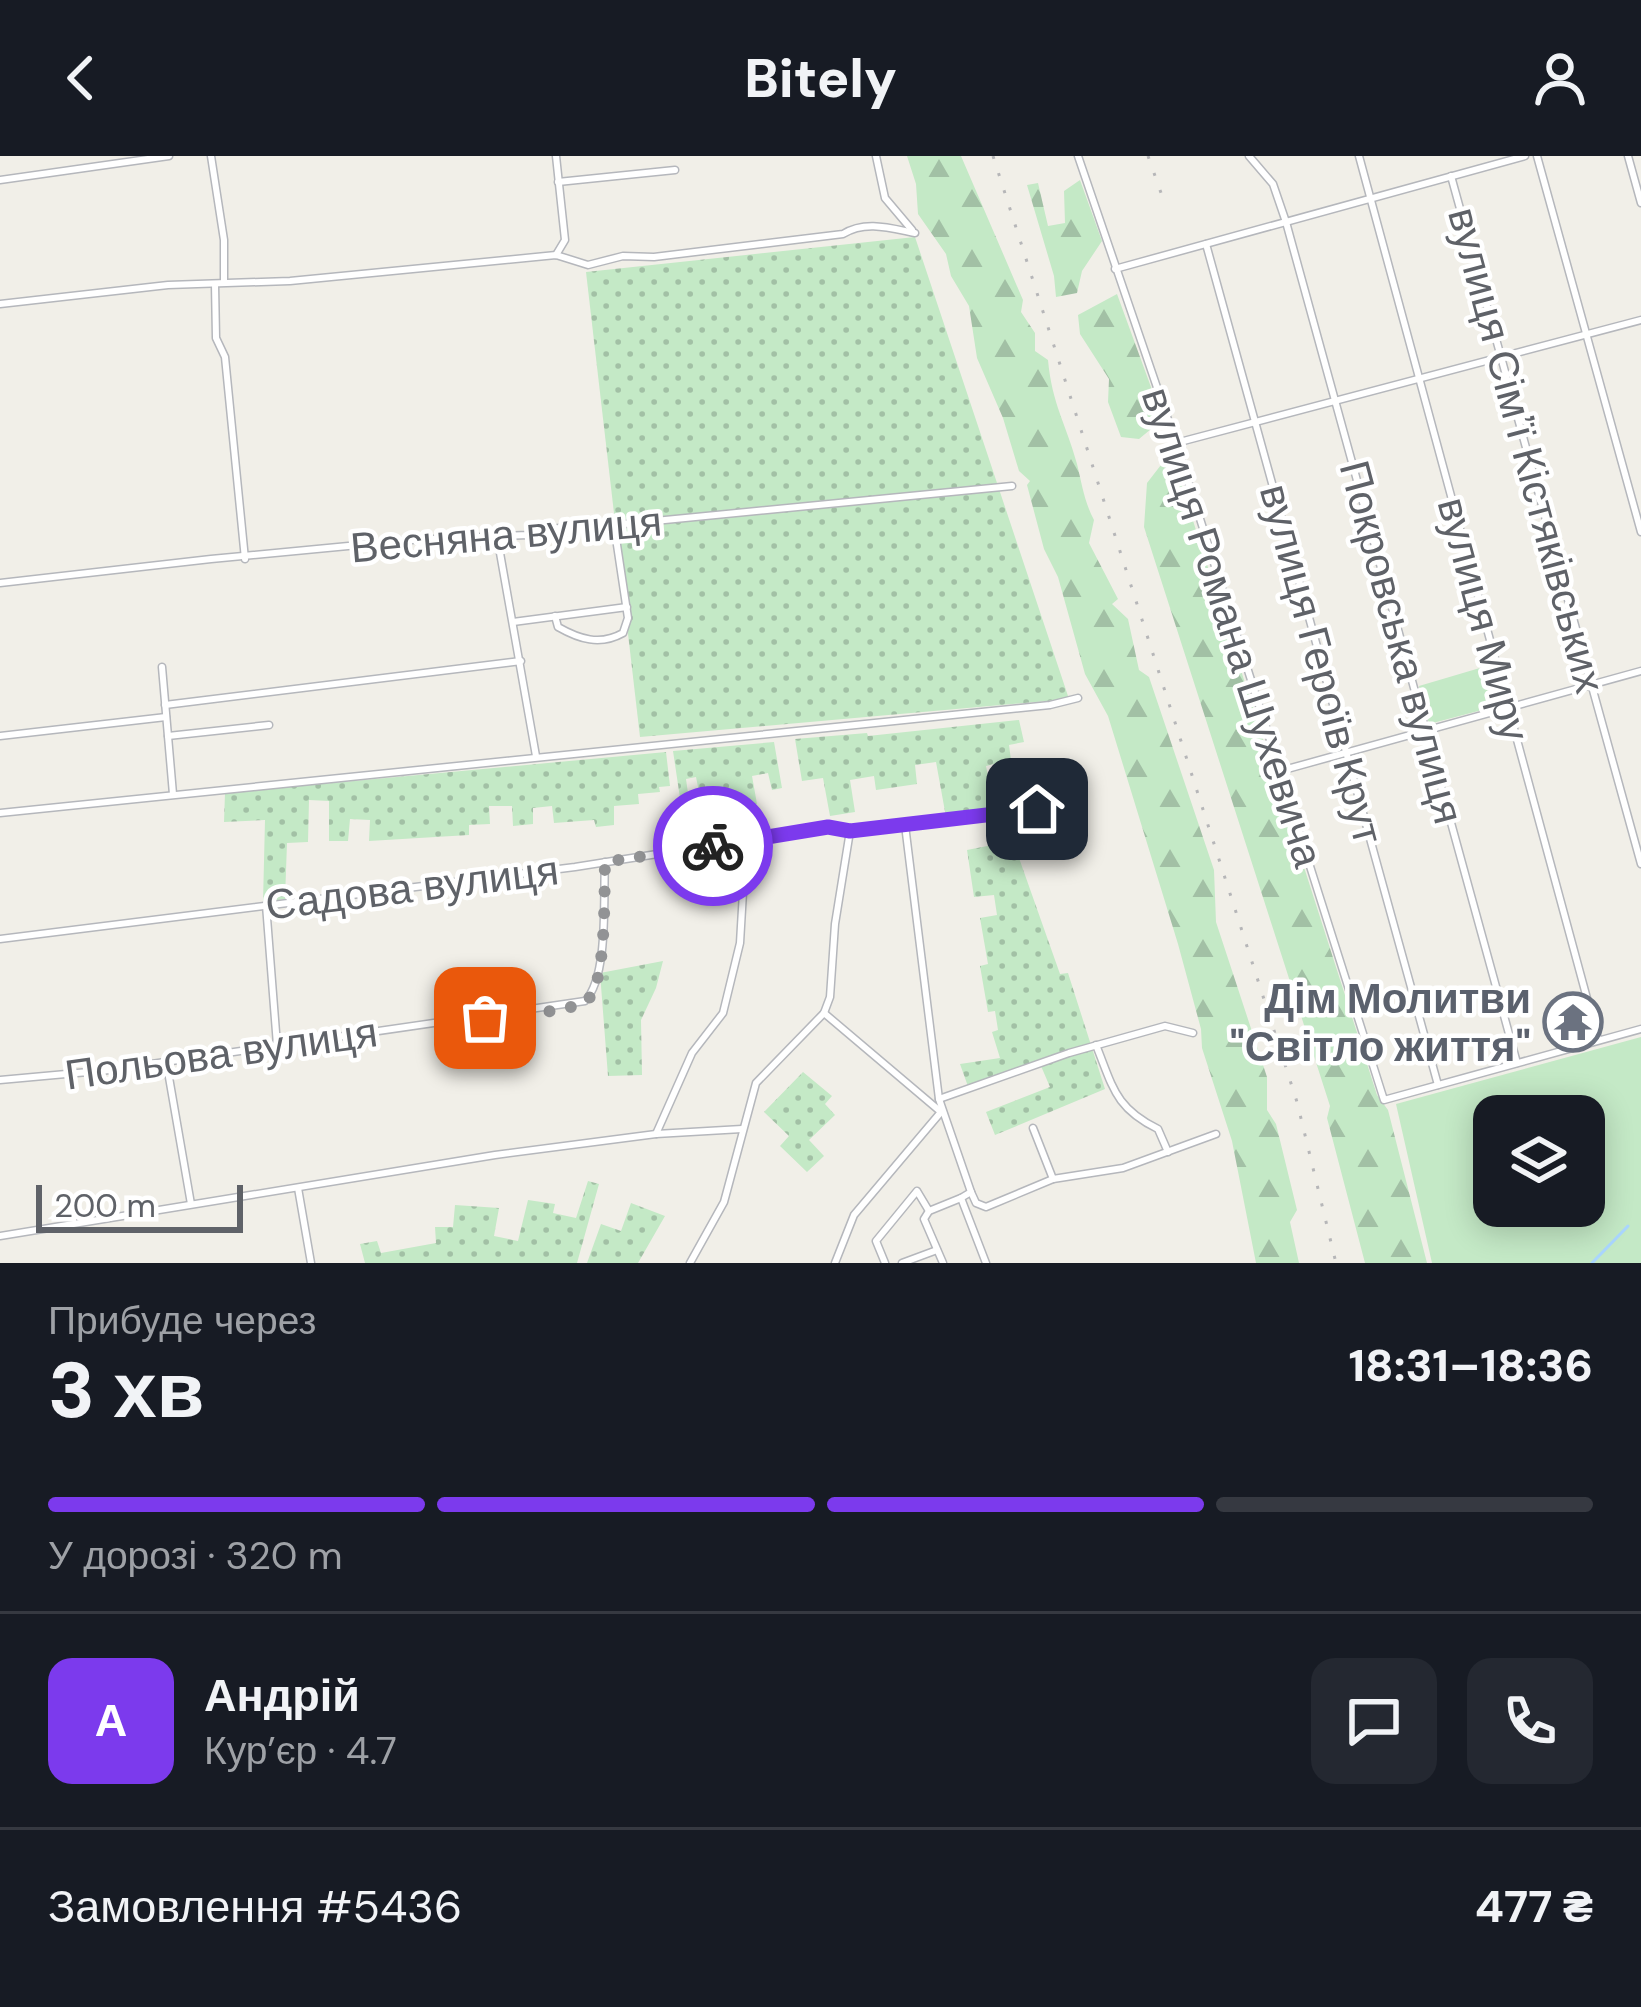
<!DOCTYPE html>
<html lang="uk">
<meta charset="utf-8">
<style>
:root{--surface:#171b24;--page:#242831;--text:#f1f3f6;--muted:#9ea1a6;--line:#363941;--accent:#7c3aed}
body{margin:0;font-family:"DM Sans",sans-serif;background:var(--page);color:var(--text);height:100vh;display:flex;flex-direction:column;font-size:45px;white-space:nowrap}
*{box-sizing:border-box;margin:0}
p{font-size:39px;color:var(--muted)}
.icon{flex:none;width:66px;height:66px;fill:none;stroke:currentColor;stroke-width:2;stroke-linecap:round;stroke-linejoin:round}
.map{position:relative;height:1107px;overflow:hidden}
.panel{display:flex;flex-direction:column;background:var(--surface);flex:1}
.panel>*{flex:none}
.controls{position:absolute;left:1473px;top:939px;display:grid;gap:24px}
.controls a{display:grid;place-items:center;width:132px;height:132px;border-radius:24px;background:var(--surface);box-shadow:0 6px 30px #0003;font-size:60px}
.scale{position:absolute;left:36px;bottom:30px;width:207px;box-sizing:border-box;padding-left:12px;border:6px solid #5f6268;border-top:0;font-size:33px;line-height:42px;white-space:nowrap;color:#5f6268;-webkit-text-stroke:9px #fff;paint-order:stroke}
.pin{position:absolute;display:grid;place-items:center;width:102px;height:102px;color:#fff;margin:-51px;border-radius:24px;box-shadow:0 6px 18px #0006}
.courier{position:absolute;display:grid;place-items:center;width:120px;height:120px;margin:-60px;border:9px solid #7c3aed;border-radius:50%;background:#fff;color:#222;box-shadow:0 3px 15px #0007}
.head em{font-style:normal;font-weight:800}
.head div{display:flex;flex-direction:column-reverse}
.head{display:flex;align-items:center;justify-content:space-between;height:204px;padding:0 48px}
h1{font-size:78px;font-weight:800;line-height:90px}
.bar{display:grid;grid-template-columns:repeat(4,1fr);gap:18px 12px;align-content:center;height:144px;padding:0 48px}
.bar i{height:15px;border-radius:9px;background:var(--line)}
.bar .on{background:var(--accent)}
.bar p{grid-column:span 4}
.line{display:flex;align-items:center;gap:30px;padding:0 48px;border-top:3px solid var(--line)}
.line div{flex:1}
.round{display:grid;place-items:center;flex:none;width:126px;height:126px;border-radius:24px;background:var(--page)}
header{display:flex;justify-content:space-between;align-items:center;height:156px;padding:0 48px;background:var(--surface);font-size:54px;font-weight:800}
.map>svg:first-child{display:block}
</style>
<header><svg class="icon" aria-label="back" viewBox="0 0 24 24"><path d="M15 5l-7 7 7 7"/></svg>Bitely<svg class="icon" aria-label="person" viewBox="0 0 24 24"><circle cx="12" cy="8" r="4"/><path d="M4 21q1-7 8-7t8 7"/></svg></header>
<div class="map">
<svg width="1641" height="1107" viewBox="0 0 1641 1107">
<defs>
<pattern id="forest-firs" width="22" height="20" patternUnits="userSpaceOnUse" patternTransform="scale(3)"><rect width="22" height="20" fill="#c4e9c6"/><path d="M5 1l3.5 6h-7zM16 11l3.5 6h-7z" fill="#a2c0a5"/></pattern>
<pattern id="garden-dots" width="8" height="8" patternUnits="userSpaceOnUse" patternTransform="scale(3)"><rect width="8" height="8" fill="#c4e9c6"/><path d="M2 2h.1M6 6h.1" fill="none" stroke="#a2c0a5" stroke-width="1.8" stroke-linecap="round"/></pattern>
</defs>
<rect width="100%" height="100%" fill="#f1efe8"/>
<!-- green -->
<g fill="#c4e9c6" fill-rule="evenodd">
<path d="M1490,509l11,40 -72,19 -10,-38z"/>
<path d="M1641,881v226h-209l-36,-159zM1584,960v90h-90v-90z"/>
</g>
<!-- forest -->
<g fill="url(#forest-firs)">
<path d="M907,0h54l62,144 -2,12 14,21v18l13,9c4,44 18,64 29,104 5,20 7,37 17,56l-5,23 29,56 -6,5 16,15 11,51 10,7 65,193 2,52 51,155v33l9,14 21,86 -7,12 9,41h-43l-24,-122 -30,-93 -1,-19 -23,-85 -70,-228 -23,-42 -27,-97 -14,-28 -17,-64 3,-4 -11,-10 -16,-53 -26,-60 -8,-52 -18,-30 -5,-22 -28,-40 -2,-30z"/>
<path d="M1080,24l22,61 -20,30 -5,22 -21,4 -2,-21 -27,-91 11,-2 10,43 17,-3 -1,-32z"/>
<path d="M1117,138l42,115 -2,15 -18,15 -18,-2 -13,-35 1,-23 -29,-45 -2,-19z"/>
<path d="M1171,296l206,643 11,15 39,153h-62l-38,-145 3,-12 -186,-579 3,-44z"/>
</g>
<!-- garden -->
<g fill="url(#garden-dots)">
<path d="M915,81l154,462 -429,38 -54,-465z"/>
<path d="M1019,564l5,22 -15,3 2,15 -25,6 9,44 -49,7 -10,-55 -21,3 2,19 -41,6 -2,-14 -24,4 5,32 -25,4 -7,-38 -21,3 -7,-42 72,-6 1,3z"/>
<path d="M774,586l8,46 -10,2 -4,-17 -16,3 5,28 -14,2 -3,-7 -18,4 -3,-10 -19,4 -4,-20 -10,2 9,65 -8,1 -14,-94z"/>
<path d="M666,596l4,34 -11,1 1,5 -22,2 1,10 -25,2v19l-18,2 -2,-7 -40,3 -2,-17 -19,2v16l-20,2 -1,-20h-23l1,18 -21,1v10l-100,6 1,-21 -20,-1 -2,22h-19v-40l-20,-1 -1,42 -21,1 -2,56 -22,3 2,-82 -41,2 1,-29z"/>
<path d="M1013,685l47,133 8,-1 37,116 -110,46 -9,-23 64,-25 -9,-21 -71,26 -10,-28 40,-6 -8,-26 6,-2 -3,-19 -7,1 -8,-46 8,-2 -8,-46 17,-3 -3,-20 -20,2 -7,-47z"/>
<path d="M663,805l-7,27 -15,32 1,55 -34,1 -8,-103z"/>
<path d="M803,916l29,24 -7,8 10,11 -26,25 15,16 -17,16 -27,-26 9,-10 -25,-24z"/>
<path d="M588,1025l11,3 -22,79h-212l-5,-19 17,-3 4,12 55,-10 -1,-16h18l2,-22 44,3 -5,28 24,5 10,-41 27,4 -2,9 23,5z"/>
<path d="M631,1047l34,13 -27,47h-51l14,-39 20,7z"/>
</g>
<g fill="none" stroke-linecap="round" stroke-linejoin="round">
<!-- stream -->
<path stroke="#aad6ff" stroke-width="3" d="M1592,1107l36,-37"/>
<defs>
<g id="minor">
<path d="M211,0l13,84v42"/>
<path d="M556,0l9,84 -9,15"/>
<path d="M876,0l9,42 27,32"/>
<path d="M1078,0l98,287 208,657 257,-71"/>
<path d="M1249,0l24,28 13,38 231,841"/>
<path d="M1359,0l239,883"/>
<path d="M1537,0l104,376"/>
<path d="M1628,0l13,47"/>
<path d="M1451,20l190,688"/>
<path d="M0,24l169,-24"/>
<path d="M558,26l117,-12"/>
<path d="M1206,88l232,841"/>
<path d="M1115,113l410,-113"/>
<path d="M215,128l1,54 9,19 20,202"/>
<path d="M0,148l168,-19 122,-4 266,-26 32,10 35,-9 31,1 189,-23c22,-14 47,-6 72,-1"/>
<path d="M1176,287l465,-123"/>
<path d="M497,380l39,220"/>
<path d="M0,427l211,-24 200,-19 117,-5 40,-9 46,-1 398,-39"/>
<path d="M555,460l3,11c21,12 42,19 65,6l5,-15 -14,-93"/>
<path d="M513,466l114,-15"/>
<path d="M162,511l11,127"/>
<path d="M165,549l356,-44"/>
<path d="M0,580l166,-19"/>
<path d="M168,580l101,-11"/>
<path d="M1280,615l361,-100"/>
<path d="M0,657l1050,-108 28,-7"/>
<path d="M905,669l34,274 32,93 -10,6 25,65"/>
<path d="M266,749l11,140"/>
<path d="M0,783l575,-72 253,-40 22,4 187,-22"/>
<path d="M824,857l117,99 -87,103 -19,48"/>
<path d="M1096,889c17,42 19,63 62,84l10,23"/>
<path d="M166,904l25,144"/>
<path d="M0,924l110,-10 475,-69c24,-25 18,-104 20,-139"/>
<path d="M939,943l130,-46 96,-27 28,7"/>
<path d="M1033,972l20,51"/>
<path d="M656,978l36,-81 31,-40 17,-70 6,-102"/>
<path d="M298,1032l13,75"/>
<path d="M971,1036l5,11 10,4 67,-28 70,-11 93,-34"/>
<path d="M0,1080l495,-81 161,-21 86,-5"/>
<path d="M690,1107l34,-61 32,-119 68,-70 6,-16 5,-73 15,-93"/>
<path d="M885,1107l-9,-22 41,-50 12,20"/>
<path d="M902,1107l35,-13"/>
<path d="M943,1107l-19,-44 5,-8 32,-13"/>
</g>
</defs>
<!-- minor casing -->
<use href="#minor" stroke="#b5b7bc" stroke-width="9"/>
<!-- minor -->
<use href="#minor" stroke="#fff" stroke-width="6"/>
<!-- rail -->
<g stroke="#b6b6b8" stroke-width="3" stroke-dasharray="3 15" stroke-linecap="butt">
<path d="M993,0l304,946 39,161"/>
<path d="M1148,0l18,51"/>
</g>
</g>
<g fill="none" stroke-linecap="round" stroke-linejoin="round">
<!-- done -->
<path stroke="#929395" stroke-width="12" stroke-dasharray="0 21.6" d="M485,862c25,-4 83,-4 102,-18 20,-14 17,-112 18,-138l108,-16"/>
<!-- route -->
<path stroke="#7c3aed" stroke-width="15" d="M713,690l115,-19 22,4 187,-22"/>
</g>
<!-- icons -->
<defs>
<symbol id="temple-ring" viewBox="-11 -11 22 22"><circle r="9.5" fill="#fff" stroke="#6b7280" stroke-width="1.5"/><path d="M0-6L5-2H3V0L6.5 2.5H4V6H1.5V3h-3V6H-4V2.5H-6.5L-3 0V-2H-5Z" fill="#6b7280"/></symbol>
</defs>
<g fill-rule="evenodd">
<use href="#temple-ring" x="1540" y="833" width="66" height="66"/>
</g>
<g text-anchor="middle" stroke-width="9" stroke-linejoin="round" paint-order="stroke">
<!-- street labels -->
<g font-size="42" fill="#5f6268" stroke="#fff">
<text transform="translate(1527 294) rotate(75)" y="15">вулиця Сімʼї Кістяківських</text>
<text transform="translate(506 378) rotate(-5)" y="15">Весняна вулиця</text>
<text transform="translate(1484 463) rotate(75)" y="15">вулиця Миру</text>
<text transform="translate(1233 471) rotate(72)" y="15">вулиця Романа Шухевича</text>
<text transform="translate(1402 486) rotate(75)" y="15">Покровська вулиця</text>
<text transform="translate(1322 508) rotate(75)" y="15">вулиця Героїв Крут</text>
<text transform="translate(412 731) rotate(-7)" y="15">Садова вулиця</text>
<text transform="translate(221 897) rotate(-8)" y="15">Польова вулиця</text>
</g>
<!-- worship labels -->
<g font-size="42" font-weight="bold" fill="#5b616d" stroke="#fff" text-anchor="end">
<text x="1531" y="857">Дім Молитви<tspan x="1531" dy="48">"Світло життя"</tspan></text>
</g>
</g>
</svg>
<div class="controls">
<a><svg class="icon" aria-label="layers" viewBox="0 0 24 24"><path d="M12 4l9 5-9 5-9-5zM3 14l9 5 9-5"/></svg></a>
</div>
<div class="scale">200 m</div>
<div class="pin" style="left:485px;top:862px;background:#ea580c"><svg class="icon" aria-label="bag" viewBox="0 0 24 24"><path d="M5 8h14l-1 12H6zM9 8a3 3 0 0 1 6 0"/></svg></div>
<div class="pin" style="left:1037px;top:653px;background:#1f2937"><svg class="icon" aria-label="home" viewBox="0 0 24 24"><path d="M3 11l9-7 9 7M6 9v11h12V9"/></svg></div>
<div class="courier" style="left:713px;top:690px"><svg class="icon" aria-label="bike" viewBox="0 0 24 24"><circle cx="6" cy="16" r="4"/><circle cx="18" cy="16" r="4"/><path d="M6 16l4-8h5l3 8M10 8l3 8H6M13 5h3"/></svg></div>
</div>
<section class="panel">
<div class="head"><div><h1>3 хв</h1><p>Прибуде через</p></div><em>18:31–18:36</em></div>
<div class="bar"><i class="on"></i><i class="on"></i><i class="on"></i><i></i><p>У дорозі · 320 m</p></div>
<div class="line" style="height:216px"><b class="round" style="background:var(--accent);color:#fff">А</b><div><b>Андрій</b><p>Кур’єр · 4.7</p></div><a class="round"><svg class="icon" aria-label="chat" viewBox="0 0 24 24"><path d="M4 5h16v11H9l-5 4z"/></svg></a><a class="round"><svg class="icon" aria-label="phone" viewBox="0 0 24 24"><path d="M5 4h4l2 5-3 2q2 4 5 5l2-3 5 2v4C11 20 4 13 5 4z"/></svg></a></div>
<div class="line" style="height:156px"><div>Замовлення #5436</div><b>477 ₴</b></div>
</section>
